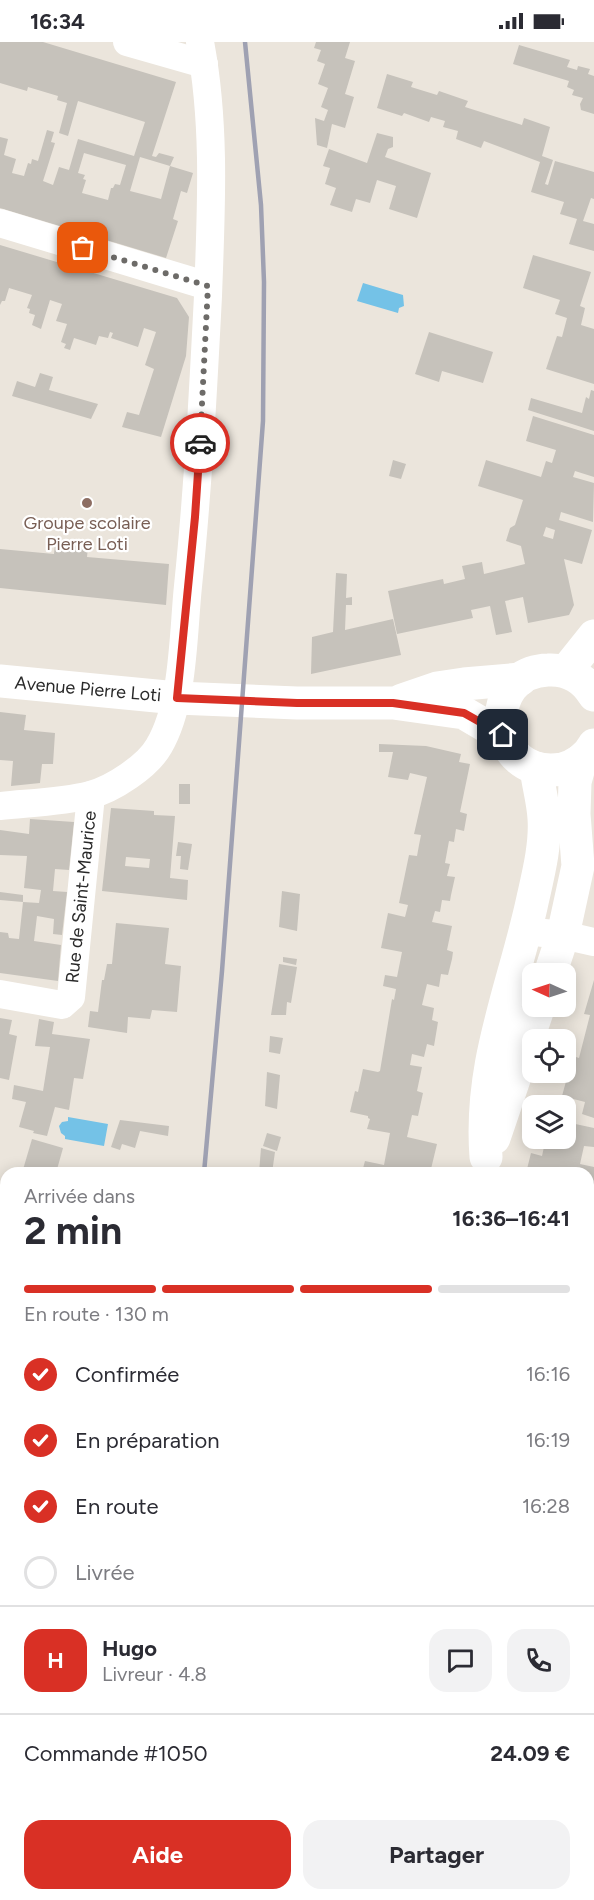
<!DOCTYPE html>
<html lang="fr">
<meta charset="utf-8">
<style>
:root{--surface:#fff;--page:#f2f2f3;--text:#2b2b33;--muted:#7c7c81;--line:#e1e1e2;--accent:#d93025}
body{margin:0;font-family:Figtree,sans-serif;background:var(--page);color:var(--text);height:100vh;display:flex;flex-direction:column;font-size:22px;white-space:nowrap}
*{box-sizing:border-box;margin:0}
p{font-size:20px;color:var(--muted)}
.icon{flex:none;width:33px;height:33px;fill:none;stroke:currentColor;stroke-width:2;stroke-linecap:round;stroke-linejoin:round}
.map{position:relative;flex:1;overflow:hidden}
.panel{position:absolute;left:0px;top:1125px;width:594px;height:734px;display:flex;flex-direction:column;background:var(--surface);border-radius:18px 18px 0 0;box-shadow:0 3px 15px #0003}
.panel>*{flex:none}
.needle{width:39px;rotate:273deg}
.buttons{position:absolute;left:522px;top:921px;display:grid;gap:12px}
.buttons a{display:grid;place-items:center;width:54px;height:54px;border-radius:12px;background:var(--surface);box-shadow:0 3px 15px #0003;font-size:30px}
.pin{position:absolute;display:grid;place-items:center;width:51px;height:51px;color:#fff;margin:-26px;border-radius:12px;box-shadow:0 3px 9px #0006}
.courier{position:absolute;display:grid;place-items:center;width:60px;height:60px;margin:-30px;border:4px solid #d93025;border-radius:50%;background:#fff;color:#222;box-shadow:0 2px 8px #0007}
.headline em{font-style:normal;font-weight:700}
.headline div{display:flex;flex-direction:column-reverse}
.headline{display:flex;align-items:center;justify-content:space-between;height:102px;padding:0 24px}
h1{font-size:39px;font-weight:700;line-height:45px}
.bar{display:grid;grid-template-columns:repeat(4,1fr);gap:9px 6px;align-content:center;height:72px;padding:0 24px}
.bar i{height:8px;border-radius:4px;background:var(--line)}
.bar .selected{background:var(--accent)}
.bar p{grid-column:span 4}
.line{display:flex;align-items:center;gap:15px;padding:0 24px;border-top:2px solid var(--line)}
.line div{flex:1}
.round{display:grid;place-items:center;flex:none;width:63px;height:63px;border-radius:18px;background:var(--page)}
ol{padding:0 24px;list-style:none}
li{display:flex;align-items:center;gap:18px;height:66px}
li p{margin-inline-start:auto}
li .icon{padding:6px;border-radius:50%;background:var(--accent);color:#fff;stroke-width:4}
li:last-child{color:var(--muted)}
li i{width:33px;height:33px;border:3px solid var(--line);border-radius:50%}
.action{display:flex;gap:12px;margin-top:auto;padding:12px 24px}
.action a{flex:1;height:69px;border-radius:18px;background:var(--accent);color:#fff;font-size:24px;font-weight:700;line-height:69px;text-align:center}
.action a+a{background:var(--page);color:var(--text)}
.status{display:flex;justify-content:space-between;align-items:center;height:42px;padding:0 30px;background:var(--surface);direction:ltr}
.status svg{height:16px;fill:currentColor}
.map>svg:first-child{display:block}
</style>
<div class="status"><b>16:34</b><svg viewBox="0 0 49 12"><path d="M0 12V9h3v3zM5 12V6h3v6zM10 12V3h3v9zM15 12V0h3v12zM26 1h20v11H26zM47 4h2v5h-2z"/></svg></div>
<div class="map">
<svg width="594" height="1858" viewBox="0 0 594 1858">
<rect width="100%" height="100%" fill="#ebe5dc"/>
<!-- water -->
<g fill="#74c2e7">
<path d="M363,241l40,12 1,11 -5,2 -1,5 -41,-12z"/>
<path d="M68,1075l40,7 -4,22 -39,-7v-3l-4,-3 -2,-7 3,-4 6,-1z"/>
</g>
<!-- building -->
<g fill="#c6c2bb" fill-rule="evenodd">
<path d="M0,0h43l133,40 -24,74 4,1 3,-4 15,4 -4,9 23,7 -6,20 -6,-2 -8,28 5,2 -12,37 -166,-50v-71l8,2 -4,16 12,4 -4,14 12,3 4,-13 3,1 1,-5 6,2 9,-31 7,2 -3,10 4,1 -12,38 10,4 6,-18 10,3 9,-31 56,17 11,-34 -67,-21 -10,35 -9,-3 8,-30 -10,-3 1,-4 -30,-9 -1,4 -27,-8zM84,111l42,12 -6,20 -5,-1 -2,4h-2l-3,12 -26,-7 4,-13 -3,-1 2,-4 -7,-2zM140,115l30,9 -9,33 -31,-8z"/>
<path d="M316,0h34l-5,16 10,3 -10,33 9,3 -9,31 -13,-4 -5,24 -10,-3 -2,-27 9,3 4,-11 -7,-3 7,-19 -10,-4 7,-20 -8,-3 4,-11 -7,-2z"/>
<path d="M519,3l51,15 -3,7 10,3 1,-4 12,3 -2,5 6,2v38l-13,-4 -1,-6 3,-6 -11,-3 2,-5 -7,-3 2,-6 -56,-17z"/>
<path d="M387,32l26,8 -2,5 26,8 2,-4 29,10 -3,6 57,18 2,-7 26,9 -8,29 11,4 -8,24 3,1 7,-24 39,11v27l-3,-1 -8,23 11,3v27l-25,-7 8,-25 -17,-5 4,-12 -33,-10 9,-30 -56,-21 -3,7 -25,-9 2,-8 -15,-4 2,-6 -14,-4 -2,5 -25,-9 -2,3 -25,-8z"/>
<path d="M377,91l16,4v10l-5,2 -3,8 46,16 -14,45 -28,-9 7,-23 -19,-6 -7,23 -14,-4 -4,13 -22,-7 6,-17 -11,-4 5,-16 -7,-2 6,-17 38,14z"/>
<path d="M0,203l177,53 12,19 -3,39 -25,81 -39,-10 5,-15 12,3 15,-46 -9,-4 11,-33 -12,-4 -6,19 -27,-9 2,-5 -3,-1 -2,6 -9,-2 -3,9 -22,-7 -4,12 -6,-2 2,-4 -5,-2 6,-18 -11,-3 6,-17 -12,-4 -9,29 -9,-4 3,-10 -6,-2 1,-4 -3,-1 5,-13 -23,-7 -4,13h-3l-2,4z"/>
<path d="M533,213l58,17 -11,34 5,2 -4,17 13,4v55l-48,-15 11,-33 5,1 5,-19 -12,-4 5,-14 -37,-12z"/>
<path d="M429,290l64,20 -10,31 -41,-12 -3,11 -24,-8z"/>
<path d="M40,331l13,4 -4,13 49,14 -7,15 -79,-23 5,-15 18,6z"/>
<path d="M591,348l3,1v40l-66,-21 3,-12 51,15 4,-16 3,2z"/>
<path d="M533,374l61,19v42l-19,-6 -2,6 21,6 -1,39 -32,-10 -2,8 33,10 -10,34 -18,-5 10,46 -5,10 -41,8 -5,-26 -18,4 7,31 -16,3 -6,-29 -19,4 2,8 -76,16 -9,-43 55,-12 1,5 21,-5 -3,-13 20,-4 2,12 41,-10 -4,-18 -15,-5 4,-13 5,-3 8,-25 -45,-14 8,-26 55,17 5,-16 6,2 4,-13 -30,-9zM546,485l9,3 -2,9 -10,-3z"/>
<path d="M393,418l13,4 -5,15 -12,-3z"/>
<path d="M55,502l33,3 -1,10 82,7 -3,41 -166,-17v-39l54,5z"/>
<path d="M336,531l11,1 -1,24 6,-1v8h-6l-1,25 48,-11 8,36 -90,19 1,-37 21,-5z"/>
<path d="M0,670l26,3 -2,15 31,3 -2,31h-11l-2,19 -29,3 2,-25 -13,-1z"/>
<path d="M379,702l47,2 35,8 -2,8 11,2 -10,48 7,2 -3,17 -8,-2 -2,13 -5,-1 -4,22 5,1 -3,12 8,1 -4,18 -1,6 -8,-1 -2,12 -5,-1 -3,11 20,4 -5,24 6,2 -1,7 -4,16 -7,-1 -2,13 -12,-3 -5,21 12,3 -2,12 6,2 -4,24 -7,-2 -3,13 -12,-3 -2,11 12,2 -5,24 6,2 -5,23 -6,-1 -5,22 30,7 -6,25 7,2 -1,2 -75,-1 3,-11 19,4 6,-32 -23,-4 3,-10 -2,-1v-2l-18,-4 5,-21 3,1 5,-23 15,3 2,-1 12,-72 2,1 2,-11 -13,-3 2,-11 12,2 5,-25 -21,-4 7,-35 17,4 3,-12 -9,-2 10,-48 8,1 2,-11 2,-10 -7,-1 13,-57 -17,-4 -2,7 -20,-3 5,-25h-14z"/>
<rect x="179" y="742" width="11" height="20"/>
<path d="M111,766l43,3v4l21,1 -5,62 18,2 -1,20 -85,-9zM126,815l24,2 -1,9 -24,-2z"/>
<path d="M30,777l44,3 -5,48 -14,-1 -2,22 14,1 -5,43 -9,-1 1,-15 -17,-3 -3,25 27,4 -3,36 -58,-8v-41l8,1 1,5 10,1 4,-37 -23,-2v-8l23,3v7l16,1 2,-13 -17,-2 3,-32 -27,-1v-25l29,4z"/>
<path d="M178,800l14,2 -4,26 -8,-1 1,-13h-5z"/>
<path d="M282,849l18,3 -3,37 -18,-4z"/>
<path d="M116,881l53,5 -4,36 16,2 -4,46 -25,-2 -2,9 -22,-2 -1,16 -39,-6 2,-16 8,1 4,-32h2l3,-16h5z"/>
<path d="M283,915l14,2 -1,6 -13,-3z"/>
<path d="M279,922l18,3 -6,36 -4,-1 -1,13h-15z"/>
<path d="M594,938v138l-12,-4 3,-12 -23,-6 11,-40 6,2 11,-43 -6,-1z"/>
<path d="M0,976l12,2 -3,14 8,2 -8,44 -9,-2z"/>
<path d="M39,977l15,3 -2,12 38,5 -7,40 -9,-1 -5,32 -14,-3 -8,29 -14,-3 1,-2 -15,-4 7,-25 -14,-3 2,-14 29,6 7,-44 -15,-1z"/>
<path d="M270,994l13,2 -3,16 -11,-2z"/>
<path d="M267,1030l13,3 -3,34 -12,-3z"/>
<path d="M120,1078l49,6 -1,10 -28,-5 -5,17 -13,-4 -2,6 -9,-3z"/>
<path d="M566,1080l28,6v19l-10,-1 -4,18 14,3v17l-6,5v-16h-62l5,-20 11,3 4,-18h20z"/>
<path d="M267,1091l14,4 -4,14 -14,-5z"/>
<path d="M32,1097l31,9 -7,25h-34z"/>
<path d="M261,1106l14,4 -3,21h-13z"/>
<path d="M591,1167l3,1v85l-6,-2v-73z"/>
<path d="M0,1221l6,2 -5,19h-1z"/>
<path d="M6,1244v45l-6,-2v-27z"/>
<path d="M588,1304l6,2v33l-6,-2z"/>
<path d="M0,1354l6,2v16l-3,8 3,1v34l-6,17z"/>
<path d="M593,1419h1v44l-6,-2v-24z"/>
<path d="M0,1448l6,2v61l-6,-1z"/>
<path d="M0,1523l6,1v37l-6,-2z"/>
<path d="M588,1568l6,2v49l-6,-2z"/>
<path d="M0,1592l6,1v16h-2l-3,12z"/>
<path d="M0,1692l5,2 -4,16h-1z"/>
<path d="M588,1715l6,2v10l-5,17z"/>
<path d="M0,1727l6,7v2l-6,3z"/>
<path d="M226,1852h23l-1,6h-22z"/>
<path d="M288,1852h28v4l-28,-2z"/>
<path d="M446,1852h38l-1,6h-26l-12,-3z"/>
</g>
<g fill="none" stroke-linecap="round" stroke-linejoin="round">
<!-- street -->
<g stroke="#fff" stroke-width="28">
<path d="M127,0l77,22"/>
<path d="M0,181l208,63"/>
<path d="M0,764c28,-3 63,-4 90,-11 23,-6 58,-29 69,-49 25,-42 24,-112 29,-160 10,-97 15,-193 20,-290 3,-85 8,-170 -8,-254"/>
<path d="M525,889l38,4 31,7"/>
<path d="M0,952l62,11 9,-8 20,-202"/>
<path d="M0,1340l6,2"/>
</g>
<!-- secondary -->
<g stroke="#fff" stroke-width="33">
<path d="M566,629l28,-35"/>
<path d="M0,639l177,17 120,5h96l71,10 39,23"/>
<path d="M594,653c-10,-17 -27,-26 -46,-25 -68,2 -60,111 14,99 13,-3 26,-12 32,-24"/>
<path d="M402,658l35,-12 27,-4 57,-5"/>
<path d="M550,932l13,-39 15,-69 -4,-52 1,-32 6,-22"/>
<path d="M494,1096l45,-132"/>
<path d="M486,1115c-7,-91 25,-163 45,-250 6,-28 15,-60 13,-89 -1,-17 -6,-34 -8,-50"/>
<path d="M588,1667l6,2"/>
<path d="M365,1858v-6"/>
<path d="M391,1858l1,-6"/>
</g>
<!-- rail -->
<g stroke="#9fa1b2" stroke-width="4.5">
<path d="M204,1131l18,-202 41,-550 1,-139 -3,-77 -16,-163"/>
<path d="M139,1858v-6"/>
</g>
</g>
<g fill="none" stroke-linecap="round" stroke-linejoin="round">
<!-- done -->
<path stroke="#6d6b68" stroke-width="6" stroke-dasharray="0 10.8" d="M83,206l125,38 -8,157"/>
<!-- route -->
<path stroke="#d93025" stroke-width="8" d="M200,401l-5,74 -18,181 120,5h96l71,10 39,22"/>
</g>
<!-- markers -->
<circle fill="#8d6e63" stroke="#fff" stroke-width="2" cx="87" cy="461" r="6"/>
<g text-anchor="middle" stroke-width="4.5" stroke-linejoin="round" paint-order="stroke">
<!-- education labels -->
<g font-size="18" fill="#785e54" stroke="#fff">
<text x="87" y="487">Groupe scolaire<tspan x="87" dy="21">Pierre Loti</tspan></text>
</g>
<!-- street labels -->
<g font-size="18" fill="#292929" stroke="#fff">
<text transform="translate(88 647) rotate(5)" y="6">Avenue Pierre Loti</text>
<text transform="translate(81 855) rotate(-84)" y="6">Rue de Saint-Maurice</text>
</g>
</g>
</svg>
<div class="buttons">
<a><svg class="needle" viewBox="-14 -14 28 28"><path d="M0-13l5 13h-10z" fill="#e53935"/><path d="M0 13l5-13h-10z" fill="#7c7c81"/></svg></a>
<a><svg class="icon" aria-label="locate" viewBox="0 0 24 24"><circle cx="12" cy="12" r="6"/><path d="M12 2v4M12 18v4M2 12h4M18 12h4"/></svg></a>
<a><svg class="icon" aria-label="layers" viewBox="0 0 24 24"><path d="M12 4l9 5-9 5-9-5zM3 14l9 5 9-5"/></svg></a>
</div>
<div class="pin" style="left:83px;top:206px;background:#ea580c"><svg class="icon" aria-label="bag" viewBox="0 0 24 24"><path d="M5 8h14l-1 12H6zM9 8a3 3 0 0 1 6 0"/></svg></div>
<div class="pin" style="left:503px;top:693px;background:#1f2937"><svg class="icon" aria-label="home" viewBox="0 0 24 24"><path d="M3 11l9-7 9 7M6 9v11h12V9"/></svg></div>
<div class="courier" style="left:200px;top:401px"><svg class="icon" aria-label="car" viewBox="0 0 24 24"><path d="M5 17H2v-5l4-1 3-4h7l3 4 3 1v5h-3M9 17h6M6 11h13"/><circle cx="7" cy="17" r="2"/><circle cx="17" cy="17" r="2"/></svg></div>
<section class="panel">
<div class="headline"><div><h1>2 min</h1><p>Arrivée dans</p></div><em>16:36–16:41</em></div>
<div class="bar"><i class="selected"></i><i class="selected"></i><i class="selected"></i><i></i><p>En route · 130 m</p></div>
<ol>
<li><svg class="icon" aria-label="check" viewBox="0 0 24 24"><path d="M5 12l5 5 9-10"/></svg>Confirmée<p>16:16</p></li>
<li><svg class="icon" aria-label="check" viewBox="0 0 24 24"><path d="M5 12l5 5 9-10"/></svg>En préparation<p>16:19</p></li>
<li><svg class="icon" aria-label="check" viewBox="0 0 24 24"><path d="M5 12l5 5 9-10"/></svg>En route<p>16:28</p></li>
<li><i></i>Livrée</li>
</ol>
<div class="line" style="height:108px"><b class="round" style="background:var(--accent);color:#fff">H</b><div><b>Hugo</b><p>Livreur · 4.8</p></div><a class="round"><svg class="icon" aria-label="chat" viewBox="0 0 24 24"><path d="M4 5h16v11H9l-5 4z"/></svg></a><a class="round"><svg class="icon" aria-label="phone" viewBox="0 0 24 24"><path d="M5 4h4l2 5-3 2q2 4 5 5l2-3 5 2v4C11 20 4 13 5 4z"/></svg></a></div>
<div class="line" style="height:78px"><div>Commande #1050</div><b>24.09 €</b></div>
<div class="action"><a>Aide</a><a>Partager</a></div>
</section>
</div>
